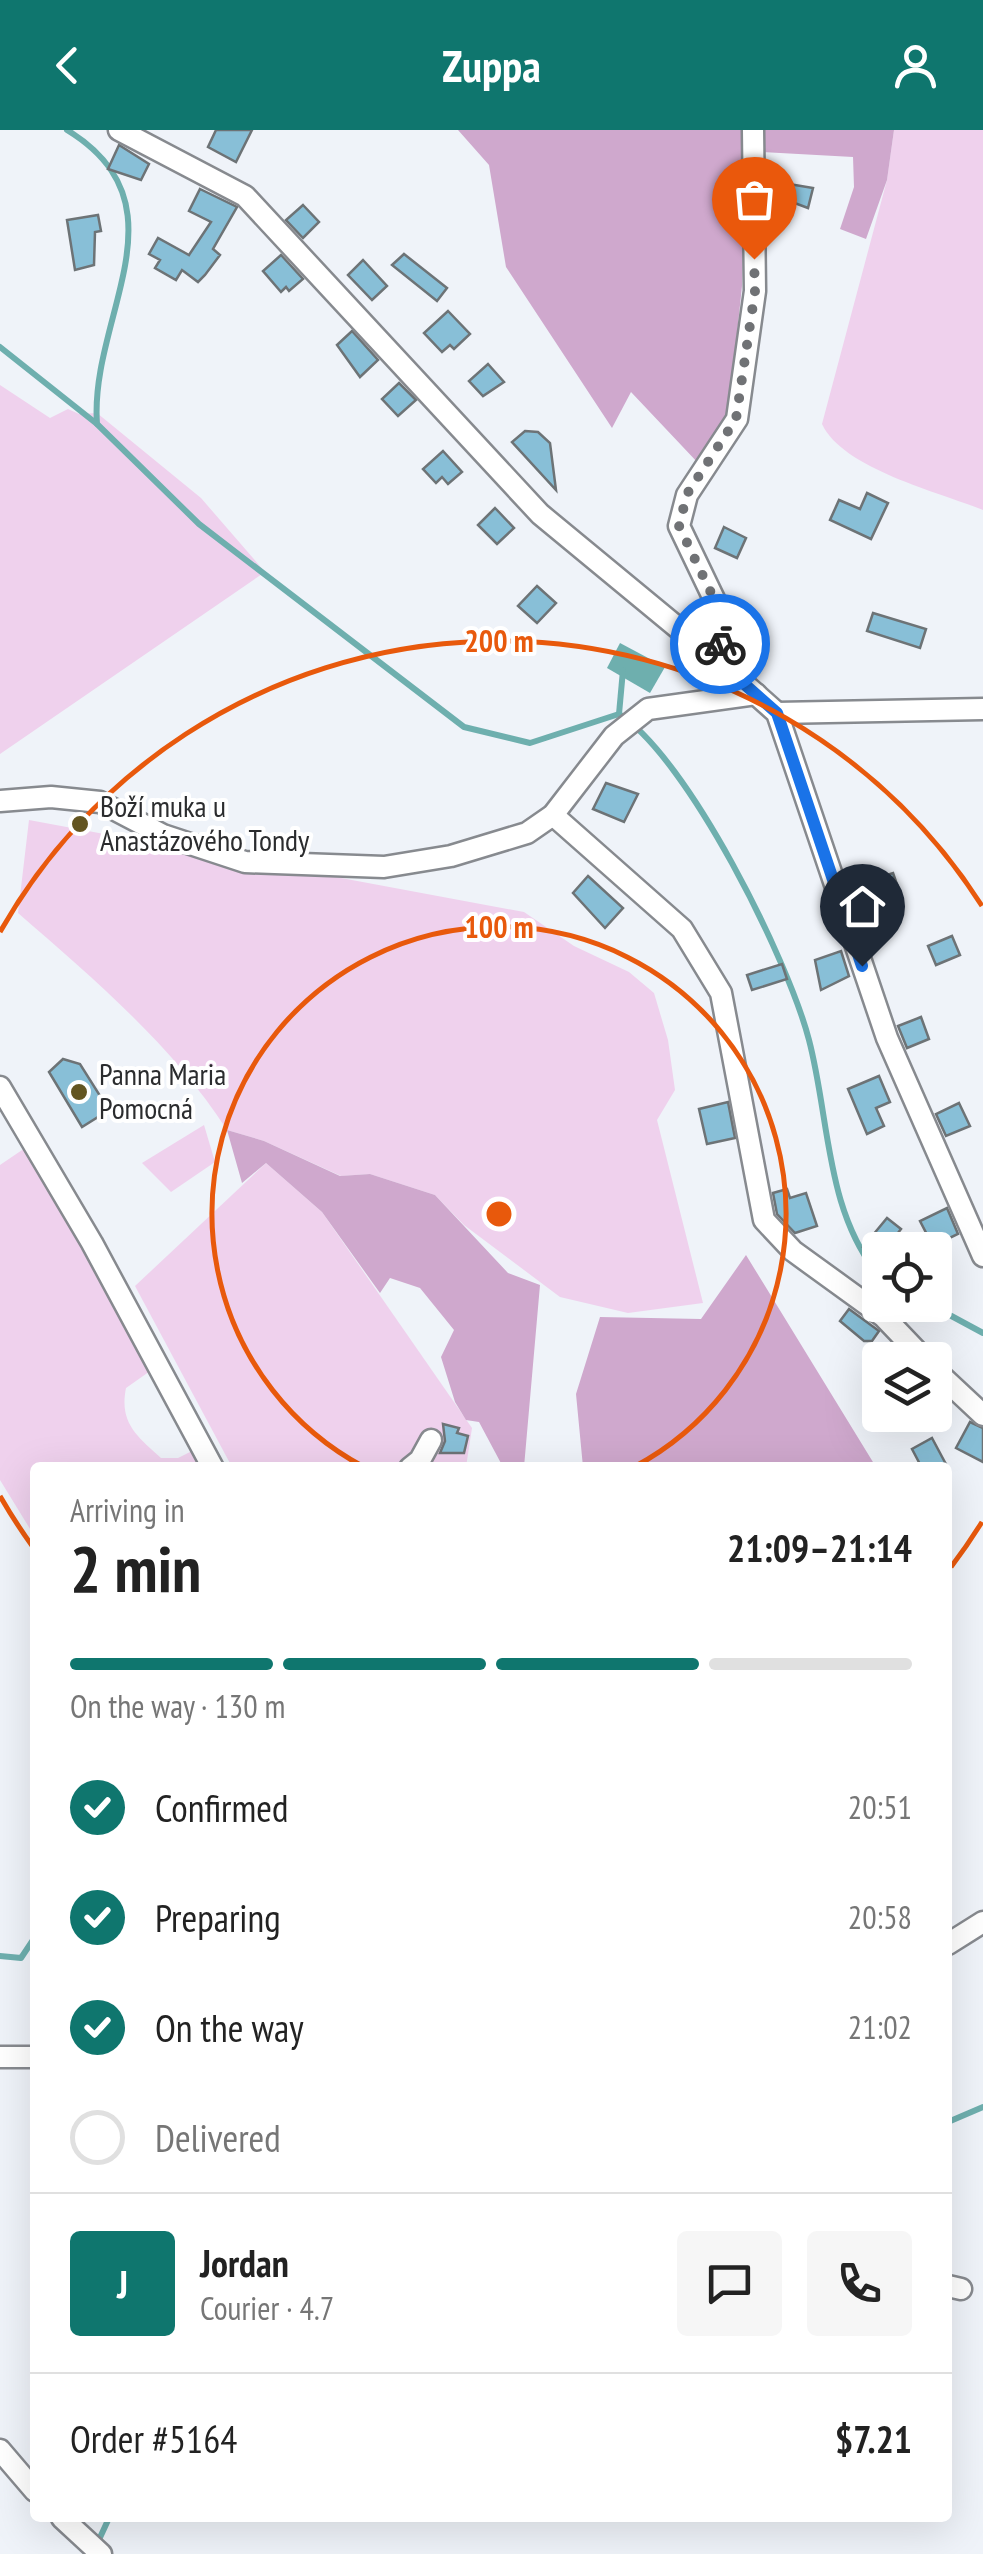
<!DOCTYPE html>
<meta charset="utf-8">
<style>
:root{--surface:#fff;--page:#f6f6f6;--text:#222;--muted:#767676;--line:#e0e0e0;--accent:#0f766e}
body{margin:0;font-family:"PT Sans Narrow",sans-serif;background:var(--page);color:var(--text);height:100vh;display:flex;flex-direction:column;font-size:38px;white-space:nowrap}
*{box-sizing:border-box;margin:0}
p{font-size:32px;color:var(--muted)}
.icon{flex:none;width:55px;height:55px;fill:none;stroke:currentColor;stroke-width:2;stroke-linecap:round;stroke-linejoin:round}
.map{position:relative;flex:1;overflow:hidden}
.drawer{position:absolute;left:30px;top:1332px;width:922px;height:1060px;display:flex;flex-direction:column;background:var(--surface);border-radius:10px;box-shadow:0 10px 40px #0002}
.drawer>*{flex:none}
.controls{position:absolute;left:862px;top:1102px;display:grid;gap:20px}
.controls a{display:grid;place-items:center;width:90px;height:90px;border-radius:10px;background:var(--surface);box-shadow:0 10px 40px #0002;font-size:50px}
.pin{position:absolute;display:grid;place-items:center;width:85px;height:85px;color:#fff;margin:-102px -42px;border-radius:50% 50% 50% 0;rotate:-45deg;box-shadow:0 0 10px #0007}
.pin .icon{rotate:45deg}
.courier{position:absolute;display:grid;place-items:center;width:100px;height:100px;margin:-50px;border:8px solid #1a73e8;border-radius:50%;background:#fff;color:#222;box-shadow:0 2px 12px #0007}
.overview em{font-style:normal;font-weight:600}
.overview div{display:flex;flex-direction:column-reverse}
.overview{display:flex;align-items:center;justify-content:space-between;height:170px;padding:0 40px}
h1{font-size:65px;font-weight:600;line-height:75px}
.bar{display:grid;grid-template-columns:repeat(4,1fr);gap:15px 10px;align-content:center;height:120px;padding:0 40px}
.bar i{height:12px;border-radius:8px;background:var(--line)}
.bar .current{background:var(--accent)}
.bar p{grid-column:span 4}
.line{display:flex;align-items:center;gap:25px;padding:0 40px;border-top:2px solid var(--line)}
.line div{flex:1}
.round{display:grid;place-items:center;flex:none;width:105px;height:105px;border-radius:10px;background:var(--page)}
ol{padding:0 40px;list-style:none}
li{display:flex;align-items:center;gap:30px;height:110px}
li p{margin-inline-start:auto}
li .icon{padding:10px;border-radius:50%;background:var(--accent);color:#fff;stroke-width:4}
li:last-child{color:var(--muted)}
li i{width:55px;height:55px;border:5px solid var(--line);border-radius:50%}
header{display:flex;justify-content:space-between;align-items:center;height:130px;padding:0 40px;background:var(--accent);color:#fff;font-size:45px;font-weight:600}
.map>svg:first-child{display:block}
</style>
<header><svg class="icon" aria-label="back" viewBox="0 0 24 24"><path d="M15 5l-7 7 7 7"/></svg>Zuppa<svg class="icon" aria-label="person" viewBox="0 0 24 24"><circle cx="12" cy="8" r="4"/><path d="M4 21q1-7 8-7t8 7"/></svg></header>
<div class="map">
<svg width="983" height="2424" viewBox="0 0 983 2424">
<rect width="100%" height="100%" fill="#eff3f9"/>
<!-- green -->
<g fill="#efd1ed">
<path d="M894,0h89v380c-44,-18 -140,-41 -161,-86l65,-244z"/>
<path d="M0,255l50,33 18,-9 11,5 18,-1 104,85 64,74 -265,182z"/>
<path d="M29,690l495,92 50,34 55,26 25,21 14,47 7,50 -18,30 46,183 -75,10 -68,-16 -96,-72 -29,-30 -65,-21 -29,2 -77,-35 -37,-11c-55,-85 -132,-150 -209,-217z"/>
<path d="M204,995l11,37 -44,30 -29,-29z"/>
<path d="M31,1014l122,225 -27,19c-7,35 11,48 35,70h17l14,-7 10,16 -167,1v69l-35,-57v-315z"/>
<path d="M266,1033l56,49 150,216 -6,39h-234l-97,-181z"/>
</g>
<!-- forest -->
<g fill="#cfa8cd">
<path d="M458,0h436l-7,50 -21,59 -26,-10 14,-42 -1,-30 -108,-6 -3,135 -14,133 -29,45 -68,-72 -19,36 -106,-161 -17,-102z"/>
<path d="M227,1000l37,11 76,35 30,-2 65,21 73,78 32,12 -16,182h-21l-24,-45 -13,-2 -11,-18 -14,-45 13,-27 -34,-42 -30,-10 -10,15 -58,-81 -56,-49 -24,20z"/>
<path d="M746,1125l130,212h-293l-7,-73 24,-77 101,2z"/>
</g>
<!-- water -->
<path fill="#6eafae" d="M620,513l45,24 -15,26 -43,-25z"/>
<g fill="none" stroke-linecap="round" stroke-linejoin="round">
<!-- stream -->
<g stroke="#6eafae" stroke-width="6">
<path d="M67,0c123,75 22,187 30,294l102,100 265,203 66,16 89,-29c69,44 169,245 190,326 21,80 16,171 71,237"/>
<path d="M0,217l97,77"/>
<path d="M619,584l4,-44"/>
<path d="M931,1175l52,28"/>
<path d="M0,1826l21,2 14,-21"/>
<path d="M948,1992l35,-15"/>
<path d="M97,2414l12,-26"/>
</g>
</g>
<!-- building -->
<g fill="#88bfd7" stroke="#6d7376" stroke-width="2.5">
<path d="M216,0h36l-16,32 -28,-15z"/>
<path d="M119,15l30,19 -8,16 -33,-11z"/>
<path d="M783,53l30,5 -5,20 -27,-10z"/>
<path d="M200,59l37,18 -24,42 7,6 -15,20 -7,7 -16,-12 -6,10 -21,-12 5,-8 -11,-6 9,-16 31,17 22,-33 -22,-11z"/>
<path d="M303,75l16,17 -16,16 -17,-18z"/>
<path d="M98,85l3,16 -6,1 -1,33 -19,5 -8,-50z"/>
<path d="M404,124l43,34 -10,13 -45,-36z"/>
<path d="M281,125l22,24 -14,12 -3,-4 -5,5 -18,-21z"/>
<path d="M363,130l24,26 -15,14 -24,-25z"/>
<path d="M448,181l22,23 -16,15 -4,-4 -8,7 -18,-19z"/>
<path d="M352,201l26,29 -18,17 -23,-32z"/>
<path d="M488,234l16,18 -21,14 -14,-15z"/>
<path d="M399,253l17,17 -18,16 -16,-17z"/>
<path d="M525,301l13,1 12,11 6,47 -44,-48z"/>
<path d="M443,321l19,21 -14,12 -6,-7 -6,6 -13,-14z"/>
<path d="M867,363l21,10 -17,36 -41,-19 9,-20 21,9z"/>
<path d="M495,378l19,20 -17,16 -19,-19z"/>
<path d="M724,397l22,11 -9,20 -22,-10z"/>
<path d="M537,456l19,17 -19,20 -19,-17z"/>
<path d="M873,483l53,16 -6,19 -53,-17z"/>
<path d="M606,653l32,11 -14,28 -31,-13z"/>
<path d="M893,743l8,23 -29,10 -4,-25z"/>
<path d="M588,746l35,32 -18,20 -32,-35z"/>
<path d="M952,806l8,19 -24,10 -8,-19z"/>
<path d="M841,821l8,25 -28,14 -6,-30z"/>
<path d="M782,834l5,15 -35,11 -5,-15z"/>
<path d="M921,887l8,22 -22,9 -9,-22z"/>
<path d="M63,929l17,5 29,46 -27,17 -33,-55z"/>
<path d="M879,946l11,26 -14,6 8,18 -17,8 -19,-45z"/>
<path d="M728,972l7,36 -28,6 -8,-35z"/>
<path d="M959,973l11,23 -24,10 -10,-22z"/>
<path d="M787,1059l3,9 16,-5 11,33 -22,7 -18,-19 -4,-21z"/>
<path d="M947,1078l11,26 -25,12 -13,-25z"/>
<path d="M887,1088l14,11 -23,30 -15,-12z"/>
<path d="M849,1179l30,22 -7,10h-8l-24,-20z"/>
<path d="M970,1292l13,6v34l-27,-14z"/>
<path d="M443,1294l16,4 -2,5 11,3 -4,17h-24l5,-12z"/>
<path d="M932,1308l16,30h-26l-10,-19z"/>
</g>
<g fill="none" stroke-linecap="round" stroke-linejoin="round">
<defs>
<g id="minor">
<path d="M119,0l126,66 295,318 184,152"/>
<path d="M753,0l2,161 -18,128 -50,76 -8,31 35,73 10,67 53,47 110,325 96,218"/>
<path d="M777,583l206,-4"/>
<path d="M0,671l51,-4 49,5 63,33 82,27 139,5 67,-11 76,-23 26,-18 61,-79 34,-27 108,-15"/>
<path d="M553,685l129,114 39,64 43,227 29,31 91,66 41,43"/>
<path d="M0,957l92,156 121,225"/>
<path d="M935,1240l48,45"/>
<path d="M410,1338l10,-8 11,-20"/>
<path d="M948,1814l35,-22"/>
<path d="M0,1927h35"/>
<path d="M948,2156l13,3"/>
<path d="M0,2320l35,41"/>
<path d="M62,2388l39,36"/>
</g>
</defs>
<!-- minor casing -->
<use href="#minor" stroke="#878a8f" stroke-width="25"/>
<!-- minor -->
<use href="#minor" stroke="#fff" stroke-width="20"/>
</g>
<g fill="none" stroke-linecap="round" stroke-linejoin="round">
<!-- done -->
<path stroke="#707275" stroke-width="10" stroke-dasharray="0 18" d="M720,514l-6,-45 -35,-73 8,-32 49,-75 19,-128 -1,-32"/>
<!-- route -->
<path stroke="#1a73e8" stroke-width="12" d="M720,514l4,22 53,47 85,253"/>
</g>
<!-- distance rings -->
<g fill="none" stroke="#e8590c" stroke-width="5">
<path d="M364 1337A287 287 0 1 1 634 1337"/>
<path d="M982 1392A573 573 0 0 1 951 1437M33 1417A573 573 0 0 1 0 1366M0 802A573 573 0 0 1 982 776"/>
</g>
<!-- markers -->
<g fill="#635521" stroke="#fff" stroke-width="4">
<circle cx="80" cy="694" r="10"/>
<circle cx="79" cy="962" r="10"/>
</g>
<g text-anchor="middle" stroke-width="8" stroke-linejoin="round" paint-order="stroke">
<!-- poi labels -->
<g font-size="30" fill="#2b2c2e" stroke="#fff" text-anchor="start">
<text x="100" y="687">Boží muka u<tspan x="100" dy="34">Anastázového Tondy</tspan></text>
<text x="99" y="955">Panna Maria<tspan x="99" dy="34">Pomocná</tspan></text>
</g>
</g>
<circle cx="499" cy="1084" r="15" fill="#e8590c" stroke="#fff" stroke-width="5"/>
<g font-size="30" text-anchor="middle" font-weight="bold" fill="#e8590c" stroke="#fff" stroke-width="8" stroke-linejoin="round" paint-order="stroke">
<text x="499" y="522">200 m</text>
<text x="499" y="808">100 m</text>
</g>
</svg>
<div class="controls">
<a><svg class="icon" aria-label="locate" viewBox="0 0 24 24"><circle cx="12" cy="12" r="6"/><path d="M12 2v4M12 18v4M2 12h4M18 12h4"/></svg></a>
<a><svg class="icon" aria-label="layers" viewBox="0 0 24 24"><path d="M12 4l9 5-9 5-9-5zM3 14l9 5 9-5"/></svg></a>
</div>
<div class="pin" style="left:754px;top:129px;background:#ea580c"><svg class="icon" aria-label="bag" viewBox="0 0 24 24"><path d="M5 8h14l-1 12H6zM9 8a3 3 0 0 1 6 0"/></svg></div>
<div class="pin" style="left:862px;top:836px;background:#1f2937"><svg class="icon" aria-label="home" viewBox="0 0 24 24"><path d="M3 11l9-7 9 7M6 9v11h12V9"/></svg></div>
<div class="courier" style="left:720px;top:514px"><svg class="icon" aria-label="bike" viewBox="0 0 24 24"><circle cx="6" cy="16" r="4"/><circle cx="18" cy="16" r="4"/><path d="M6 16l4-8h5l3 8M10 8l3 8H6M13 5h3"/></svg></div>
<section class="drawer">
<div class="overview"><div><h1>2 min</h1><p>Arriving in</p></div><em>21:09–21:14</em></div>
<div class="bar"><i class="current"></i><i class="current"></i><i class="current"></i><i></i><p>On the way · 130 m</p></div>
<ol>
<li><svg class="icon" aria-label="check" viewBox="0 0 24 24"><path d="M5 12l5 5 9-10"/></svg>Confirmed<p>20:51</p></li>
<li><svg class="icon" aria-label="check" viewBox="0 0 24 24"><path d="M5 12l5 5 9-10"/></svg>Preparing<p>20:58</p></li>
<li><svg class="icon" aria-label="check" viewBox="0 0 24 24"><path d="M5 12l5 5 9-10"/></svg>On the way<p>21:02</p></li>
<li><i></i>Delivered</li>
</ol>
<div class="line" style="height:180px"><b class="round" style="background:var(--accent);color:#fff">J</b><div><b>Jordan</b><p>Courier · 4.7</p></div><a class="round"><svg class="icon" aria-label="chat" viewBox="0 0 24 24"><path d="M4 5h16v11H9l-5 4z"/></svg></a><a class="round"><svg class="icon" aria-label="phone" viewBox="0 0 24 24"><path d="M5 4h4l2 5-3 2q2 4 5 5l2-3 5 2v4C11 20 4 13 5 4z"/></svg></a></div>
<div class="line" style="height:130px"><div>Order #5164</div><b>$7.21</b></div>
</section>
</div>
